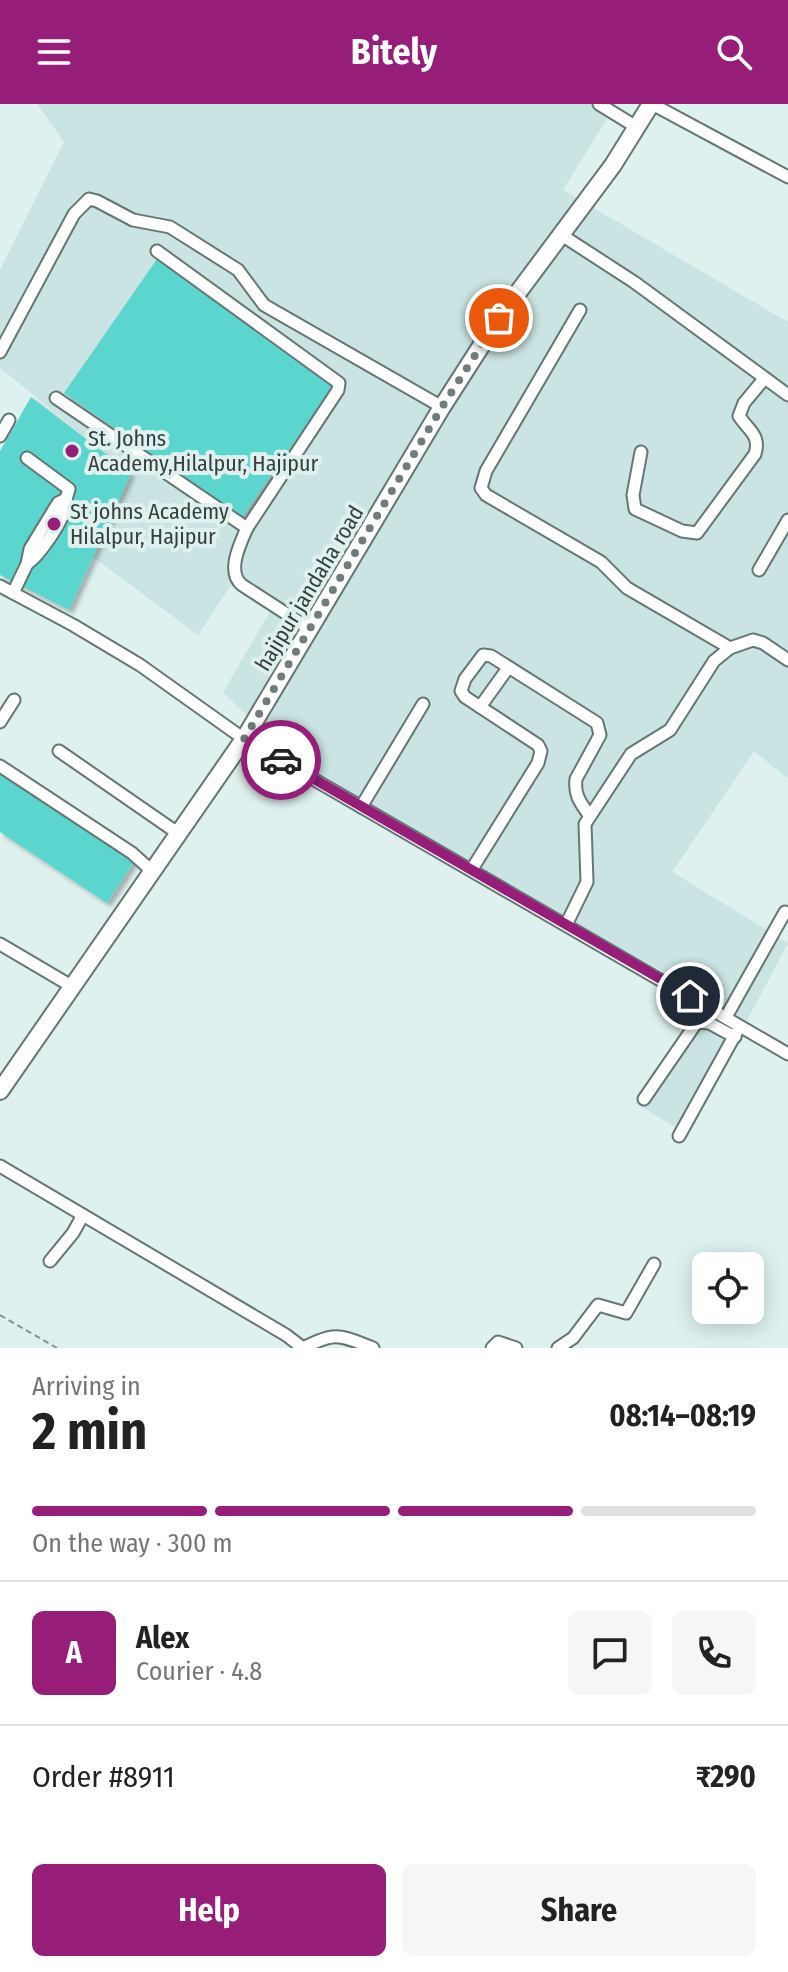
<!DOCTYPE html>
<meta charset="utf-8">
<style>
:root{--surface:#fff;--page:#f6f6f6;--text:#222;--muted:#767676;--line:#e0e0e0;--accent:#961e79}
body{margin:0;font-family:"Fira Sans Condensed",sans-serif;background:var(--page);color:var(--text);height:100vh;display:flex;flex-direction:column;font-size:30px;white-space:nowrap}
*{box-sizing:border-box;margin:0}
p{font-size:26px;color:var(--muted)}
.icon{flex:none;width:44px;height:44px;fill:none;stroke:currentColor;stroke-width:2;stroke-linecap:round;stroke-linejoin:round}
.map{position:relative;height:1244px;overflow:hidden}
.sheet{display:flex;flex-direction:column;background:var(--surface);flex:1}
.sheet>*{flex:none}
.tools{position:absolute;left:692px;top:1148px;display:grid;gap:16px}
.tools a{display:grid;place-items:center;width:72px;height:72px;border-radius:12px;background:var(--surface);box-shadow:0 4px 20px #0003;font-size:40px}
.pin{position:absolute;display:grid;place-items:center;width:68px;height:68px;color:#fff;margin:-34px;border:4px solid #fff;border-radius:50%;box-shadow:0 2px 8px #0007}
.courier{position:absolute;display:grid;place-items:center;width:80px;height:80px;margin:-40px;border:6px solid #961e79;border-radius:50%;background:#fff;color:#222;box-shadow:0 2px 10px #0007}
.overview em{font-style:normal;font-weight:700}
.overview div{display:flex;flex-direction:column-reverse}
.overview{display:flex;align-items:center;justify-content:space-between;height:136px;padding:0 32px}
h1{font-size:52px;font-weight:700;line-height:60px}
.bar{display:grid;grid-template-columns:repeat(4,1fr);gap:12px 8px;align-content:center;height:96px;padding:0 32px}
.bar i{height:10px;border-radius:6px;background:var(--line)}
.bar .current{background:var(--accent)}
.bar p{grid-column:span 4}
.line{display:flex;align-items:center;gap:20px;padding:0 32px;border-top:2px solid var(--line)}
.line div{flex:1}
.round{display:grid;place-items:center;flex:none;width:84px;height:84px;border-radius:12px;background:var(--page)}
.button{display:flex;gap:16px;margin-top:auto;padding:16px 32px}
.button a{flex:1;height:92px;border-radius:12px;background:var(--accent);color:#fff;font-size:32px;font-weight:700;line-height:92px;text-align:center}
.button a+a{background:var(--page);color:var(--text)}
header{display:flex;justify-content:space-between;align-items:center;height:104px;padding:0 32px;background:var(--accent);color:#fff;font-size:36px;font-weight:700}
.map>svg:first-child{display:block}
</style>
<header><svg class="icon" aria-label="menu" viewBox="0 0 24 24"><path d="M4 6h16M4 12h16M4 18h16"/></svg>Bitely<svg class="icon" aria-label="search" viewBox="0 0 24 24"><circle cx="10" cy="10" r="6"/><path d="M15 15l6 6"/></svg></header>
<div class="map">
<svg width="788" height="1244" viewBox="0 0 788 1244">
<defs>
<filter id="shadow"><feDropShadow dx="4" dy="4" stdDeviation="2" flood-color="#0004"/></filter>
</defs>
<rect width="100%" height="100%" fill="#def1ef"/>
<!-- built -->
<path fill="#c9e4e2" d="M37,0h579l-53,86 225,132v457l-34,-28 -82,121 116,71 -101,191 -52,-31 79,-103 -410,-228 -81,-80 51,-87 -39,-26 -37,56 -117,-87 50,-75 -131,-105v-98l64,-128z"/>
<!-- building -->
<g fill="#5ad6cf" filter="url(#shadow)">
<path d="M157,155l178,124 -93,134 -178,-124z"/>
<path d="M31,293l100,76 -62,137 -69,-35v-124z"/>
<path d="M0,663l137,90 -30,46 -107,-71z"/>
</g>
<g fill="none" stroke-linecap="round" stroke-linejoin="round">
<defs>
<g id="minor">
<path d="M599,0l39,24"/>
<path d="M652,0l136,73"/>
<path d="M560,130l74,48 154,113"/>
<path d="M157,147l182,132 -1,7 -91,138c-7,16 -21,44 -5,57l68,44"/>
<path d="M580,206l-94,161 -5,17 5,7 115,67 26,26 103,60"/>
<path d="M0,248l74,-138 15,-15 8,2 36,19 37,7 68,43 26,35 178,102"/>
<path d="M56,294l191,130"/>
<path d="M0,332l9,-16"/>
<path d="M641,348l-8,43 2,14 47,22 15,2 58,-79c6,-19 -7,-24 -16,-38l5,-13 20,-24"/>
<path d="M27,460c12,-8 35,-41 38,-56 1,-7 1,-11 4,-19l-42,-31"/>
<path d="M759,466l29,-50"/>
<path d="M0,482l73,39 67,40 104,74 544,315"/>
<path d="M13,489l14,-29 3,-15 28,-46 6,-3"/>
<path d="M480,603l28,-39"/>
<path d="M0,618l14,-22"/>
<path d="M59,647l120,83"/>
<path d="M0,662l132,87 21,19"/>
<path d="M361,703l62,-103"/>
<path d="M472,765l66,-106 3,-12 -3,-6 -73,-48 -4,-6 4,-12 18,-24 8,1 106,67 3,12 -24,44c-2,16 4,23 13,36"/>
<path d="M566,821l21,-43 -2,-58 46,-70 39,-24 44,-69 16,-13 23,-8 10,3 25,17"/>
<path d="M0,840l73,43"/>
<path d="M726,913l59,-105"/>
<path d="M644,995l53,-77 12,1 26,14"/>
<path d="M679,1032l57,-103"/>
<path d="M0,1062l286,169 17,13"/>
<path d="M50,1157l23,-28 10,-18"/>
<path d="M303,1244c33,-17 36,-13 70,0"/>
<path d="M492,1244l6,-6 18,6"/>
<path d="M558,1244l15,-10 25,-33 28,8 28,-49"/>
</g>
<path id="highway" d="M0,987l244,-352 198,-332 57,-89 114,-153 38,-61"/>
</defs>
<!-- minor casing -->
<use href="#minor" stroke="#657674" stroke-width="15"/>
<!-- highway casing -->
<use href="#highway" stroke="#657674" stroke-width="20"/>
<!-- path -->
<path stroke="#849190" stroke-width="2" stroke-dasharray="6 4" stroke-linecap="butt" d="M0,1211l57,33"/>
<!-- minor -->
<use href="#minor" stroke="#fff" stroke-width="11"/>
<!-- highway -->
<use href="#highway" stroke="#fff" stroke-width="16"/>
</g>
<g fill="none" stroke-linecap="round" stroke-linejoin="round">
<!-- done -->
<path stroke="#717d7c" stroke-width="8" stroke-dasharray="0 14.4" d="M281,656l-37,-21 198,-332 57,-89"/>
<!-- route -->
<path stroke="#961e79" stroke-width="10" d="M281,656l409,236"/>
</g>
<!-- markers -->
<g fill="#961e79" stroke="#def1ef" stroke-width="3">
<circle cx="72" cy="347" r="8"/>
<circle cx="54" cy="420" r="8"/>
</g>
<g text-anchor="middle" stroke-width="8" stroke-linejoin="round" paint-order="stroke">
<!-- poi labels -->
<g font-size="22" fill="#373f3e" stroke="#def1ef" text-anchor="start">
<text x="88" y="342">St. Johns<tspan x="88" dy="25">Academy,Hilalpur, Hajipur</tspan></text>
<text x="70" y="415">St johns Academy<tspan x="70" dy="25">Hilalpur, Hajipur</tspan></text>
</g>
<!-- street labels -->
<g font-size="22" fill="#373f3e" stroke="#def1ef">
<text transform="translate(309 484) rotate(-59)" y="8">hajipur jandaha road</text>
</g>
</g>
</svg>
<div class="tools">
<a><svg class="icon" aria-label="locate" viewBox="0 0 24 24"><circle cx="12" cy="12" r="6"/><path d="M12 2v4M12 18v4M2 12h4M18 12h4"/></svg></a>
</div>
<div class="pin" style="left:499px;top:214px;background:#ea580c"><svg class="icon" aria-label="bag" viewBox="0 0 24 24"><path d="M5 8h14l-1 12H6zM9 8a3 3 0 0 1 6 0"/></svg></div>
<div class="pin" style="left:690px;top:892px;background:#1f2937"><svg class="icon" aria-label="home" viewBox="0 0 24 24"><path d="M3 11l9-7 9 7M6 9v11h12V9"/></svg></div>
<div class="courier" style="left:281px;top:656px"><svg class="icon" aria-label="car" viewBox="0 0 24 24"><path d="M5 17H2v-5l4-1 3-4h7l3 4 3 1v5h-3M9 17h6M6 11h13"/><circle cx="7" cy="17" r="2"/><circle cx="17" cy="17" r="2"/></svg></div>
</div>
<section class="sheet">
<div class="overview"><div><h1>2 min</h1><p>Arriving in</p></div><em>08:14–08:19</em></div>
<div class="bar"><i class="current"></i><i class="current"></i><i class="current"></i><i></i><p>On the way · 300 m</p></div>
<div class="line" style="height:144px"><b class="round" style="background:var(--accent);color:#fff">A</b><div><b>Alex</b><p>Courier · 4.8</p></div><a class="round"><svg class="icon" aria-label="chat" viewBox="0 0 24 24"><path d="M4 5h16v11H9l-5 4z"/></svg></a><a class="round"><svg class="icon" aria-label="phone" viewBox="0 0 24 24"><path d="M5 4h4l2 5-3 2q2 4 5 5l2-3 5 2v4C11 20 4 13 5 4z"/></svg></a></div>
<div class="line" style="height:104px"><div>Order #8911</div><b>₹290</b></div>
<div class="button"><a>Help</a><a>Share</a></div>
</section>
